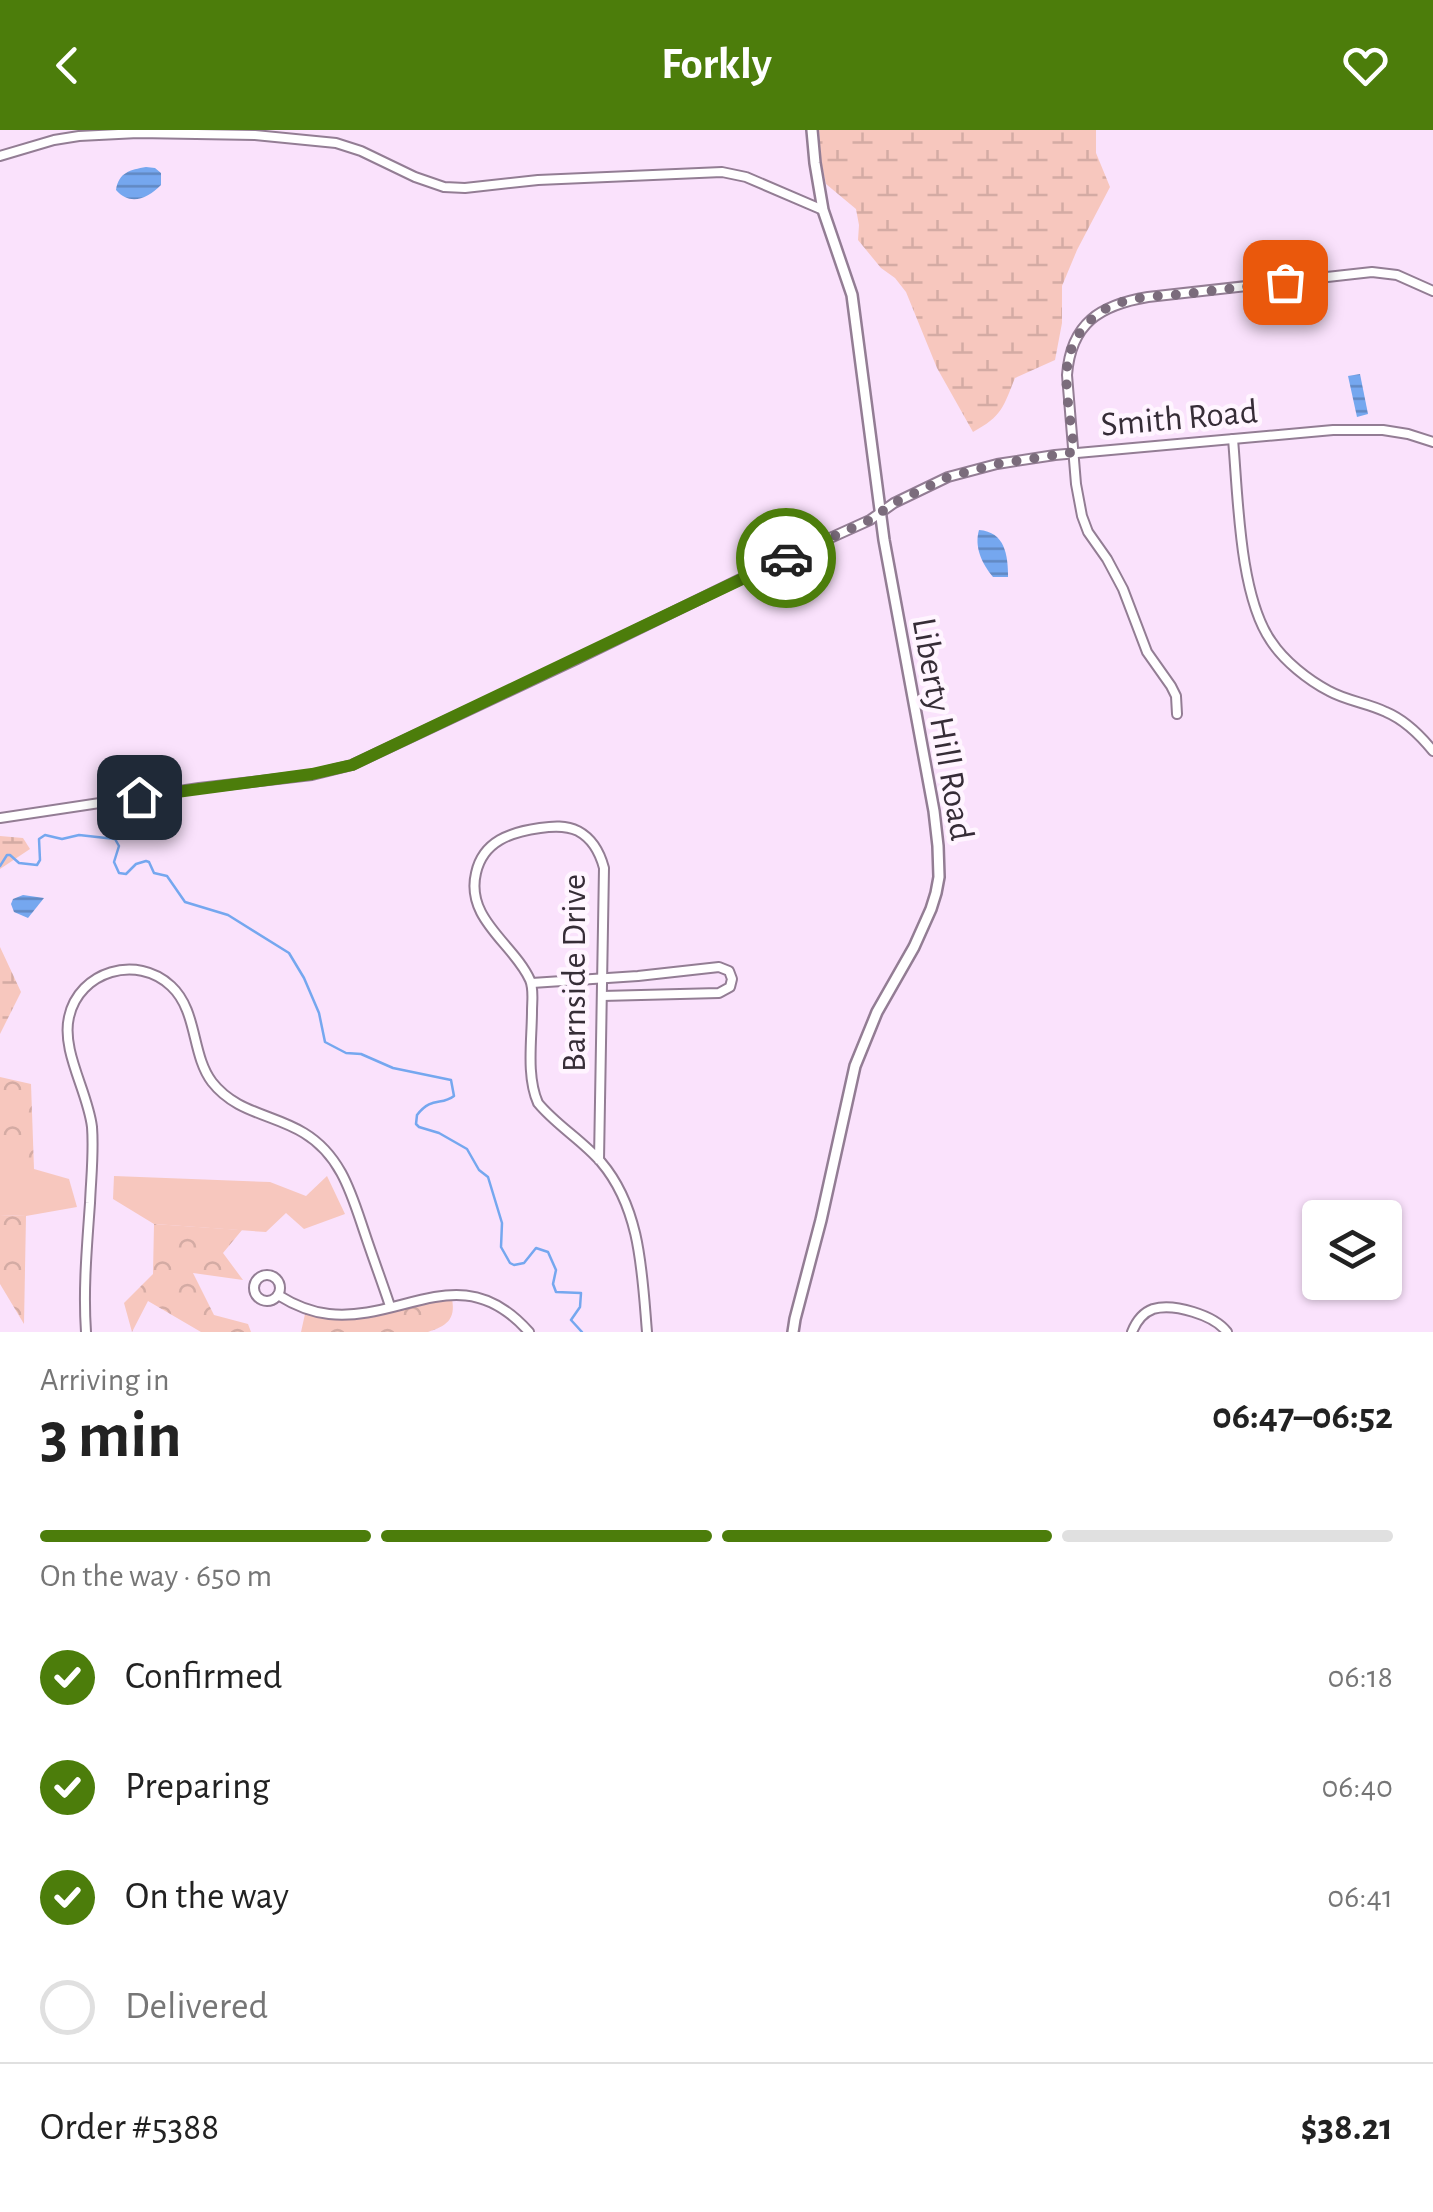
<!DOCTYPE html>
<meta charset="utf-8">
<style>
:root{--surface:#fff;--page:#f6f6f6;--text:#222;--muted:#767676;--line:#e0e0e0;--accent:#4c7d0b}
body{margin:0;font-family:"Alegreya Sans",sans-serif;background:var(--page);color:var(--text);height:100vh;display:flex;flex-direction:column;font-size:38px;white-space:nowrap}
*{box-sizing:border-box;margin:0}
p{font-size:32px;color:var(--muted)}
.icon{flex:none;width:55px;height:55px;fill:none;stroke:currentColor;stroke-width:2;stroke-linecap:round;stroke-linejoin:round}
.map{position:relative;height:1202px;overflow:hidden}
.panel{display:flex;flex-direction:column;background:var(--surface);flex:1}
.panel>*{flex:none}
.controls{position:absolute;left:1302px;top:1070px;display:grid;gap:20px}
.controls a{display:grid;place-items:center;width:100px;height:100px;border-radius:10px;background:var(--surface);box-shadow:0 2px 8px #0004;font-size:50px}
.pin{position:absolute;display:grid;place-items:center;width:85px;height:85px;color:#fff;margin:-42px;border-radius:20px;box-shadow:0 5px 15px #0006}
.courier{position:absolute;display:grid;place-items:center;width:100px;height:100px;margin:-50px;border:8px solid #4c7d0b;border-radius:50%;background:#fff;color:#222;box-shadow:0 2px 12px #0007}
.head em{font-style:normal;font-weight:600}
.head div{display:flex;flex-direction:column-reverse}
.head{display:flex;align-items:center;justify-content:space-between;height:170px;padding:0 40px}
h1{font-size:65px;font-weight:600;line-height:75px}
.bar{display:grid;grid-template-columns:repeat(4,1fr);gap:15px 10px;align-content:center;height:120px;padding:0 40px}
.bar i{height:12px;border-radius:8px;background:var(--line)}
.bar .selected{background:var(--accent)}
.bar p{grid-column:span 4}
.line{display:flex;align-items:center;gap:25px;padding:0 40px;border-top:2px solid var(--line)}
.line div{flex:1}
ol{padding:0 40px;list-style:none}
li{display:flex;align-items:center;gap:30px;height:110px}
li p{margin-inline-start:auto}
li .icon{padding:10px;border-radius:50%;background:var(--accent);color:#fff;stroke-width:4}
li:last-child{color:var(--muted)}
li i{width:55px;height:55px;border:5px solid var(--line);border-radius:50%}
header{display:flex;justify-content:space-between;align-items:center;height:130px;padding:0 40px;background:var(--accent);color:#fff;font-size:45px;font-weight:600}
.map>svg:first-child{display:block}
</style>
<header><svg class="icon" aria-label="back" viewBox="0 0 24 24"><path d="M15 5l-7 7 7 7"/></svg>Forkly<svg class="icon" aria-label="heart" viewBox="0 0 24 24"><path d="M12 20l-8-8c-3-5 5-10 8-4 3-6 11-1 8 4z"/></svg></header>
<div class="map">
<svg width="1433" height="1202" viewBox="0 0 1433 1202">
<defs>
<pattern id="forest-crowns" width="20" height="18" patternUnits="userSpaceOnUse" patternTransform="scale(2.5)"><rect width="20" height="18" fill="#f7c7be"/><path d="M2 6a3 3 0 1 1 6 0M12 15a3 3 0 1 1 6 0" fill="none" stroke="#d4aba4"/></pattern>
<pattern id="wetland-marsh" width="20" height="14" patternUnits="userSpaceOnUse" patternTransform="scale(2.5)"><rect width="20" height="14" fill="#f7c7be"/><path d="M1 5h8M5 5V1M11 12h8M15 12V8" fill="none" stroke="#d4aba4"/></pattern>
<pattern id="water-rules" width="6" height="5" patternUnits="userSpaceOnUse" patternTransform="scale(2.5)"><rect width="6" height="5" fill="#75a7ef"/><path d="M0 2.5h6" fill="none" stroke="#6188c2"/></pattern>
</defs>
<rect width="100%" height="100%" fill="#fae2fc"/>
<!-- grass -->
<g fill="#f7c7be">
<path d="M0,1039h34l35,10 8,28 -51,9 -26,-1z"/>
<path d="M114,1046l156,6 36,14 21,-20 18,38 -41,15 -18,-16 -20,19 -112,-8 -41,-25z"/>
</g>
<!-- forest -->
<g fill="url(#forest-crowns)">
<path d="M0,947l31,7 3,85h-34z"/>
<path d="M0,1085l26,1 -2,108 -24,-40z"/>
<path d="M154,1094l88,6 -19,23 20,27 -50,-7 21,42 34,9 3,8h-50l-53,-31 -16,31 -8,-29 29,-29z"/>
<path d="M452,1169c4,21 -6,27 -24,33h-127l4,-18c53,12 95,-11 147,-15z"/>
</g>
<!-- wetland -->
<g fill="url(#wetland-marsh)">
<path d="M819,0h277v23l14,34 -33,63 -15,36v37l-7,37 -40,18c-12,30 -13,38 -42,54l-36,-64 -31,-76 -11,-14 -14,-10 -23,-28 1,-15 -3,-16 -30,-25 -5,-23z"/>
<path d="M0,706l23,2 7,11 -30,20z"/>
<path d="M0,817l21,45 -21,42z"/>
</g>
<!-- water -->
<g fill="url(#water-rules)">
<path d="M146,37l9,1 6,5v12c-14,14 -31,21 -45,5 3,-18 14,-20 30,-23z"/>
<path d="M1360,244l8,40 -11,3 -9,-41z"/>
<path d="M979,400c26,2 29,25 29,47h-15c-11,-13 -19,-30 -14,-47z"/>
<path d="M23,765l21,3 -16,20 -14,-6 -3,-8 2,-5z"/>
</g>
<g fill="none" stroke-linecap="round" stroke-linejoin="round">
<!-- stream -->
<path stroke="#75a7ef" stroke-width="2.5" d="M0,736l7,-11h3l9,8 18,2 3,-5 -1,-21 6,-4 17,4 17,-4 36,4 4,7 -5,16 5,11 7,1 10,-10 10,-3 3,1 5,11 13,3 18,26 43,13 61,38 15,25 15,35 6,29 21,11 15,1 32,14 58,12 3,16c-13,10 -22,0 -37,19l-1,9 3,3 20,6 28,16 12,21 9,7 14,46 -1,24 9,16 4,2 10,-2 12,-15 12,4 8,18 -3,14 3,8 25,1 -1,14 -9,13 11,12"/>
<defs>
<g id="minor">
<path d="M0,26l54,-16 25,-4 59,-3 117,2 81,8 25,8 54,26 29,10 21,1 73,-8 184,-8 24,5 77,33"/>
<path d="M1233,309c5,56 6,156 38,202 13,20 37,39 58,50 18,10 39,12 57,21 19,8 34,23 47,39"/>
<path d="M1177,584l-1,-18 -5,-10 -24,-34 -24,-63 -16,-30 -19,-27 -6,-16 -6,-32 -9,-109c4,-52 33,-70 81,-78l224,-25 25,3 36,16"/>
<path d="M0,688l199,-30 113,-13 40,-10 225,-106 180,-88 113,-51 24,-17 54,-26 49,-13 58,-9 278,-25h50l25,4 25,8"/>
<path d="M532,853l106,-7 81,-9 10,4 3,8 -2,8 -11,6 -117,3"/>
<path d="M599,1030l5,-292c-4,-15 -11,-29 -26,-37 -12,-6 -25,-5 -38,-3 -29,4 -57,13 -64,45 -11,46 38,71 54,107 4,9 2,21 2,31 0,28 -6,65 6,92 18,22 44,37 63,59 40,47 41,111 46,170"/>
<circle cx="267" cy="1158" r="13"/>
<path d="M278,1165c16,10 32,17 51,19 75,8 133,-58 200,18"/>
<path d="M86,1202c-3,-43 1,-86 4,-129 1,-25 4,-50 2,-76 -4,-35 -31,-76 -23,-110 10,-46 68,-63 102,-31 27,25 20,68 41,96 24,31 61,32 92,51 38,23 48,63 61,101 8,24 17,48 25,72"/>
<path d="M1132,1202c4,-10 10,-19 21,-23 21,-6 61,6 74,23"/>
</g>
<path id="tertiary" d="M793,1202l2,-13 26,-99 34,-154 22,-54 37,-65 17,-38 5,-16 3,-16 -1,-31 -4,-35 -50,-271 -32,-245 -29,-85 -8,-47 -3,-33"/>
</defs>
<!-- minor casing -->
<use href="#minor" stroke="#937d94" stroke-width="12"/>
<!-- tertiary casing -->
<use href="#tertiary" stroke="#937d94" stroke-width="14"/>
<!-- minor -->
<use href="#minor" stroke="#fff" stroke-width="8"/>
<!-- tertiary -->
<use href="#tertiary" stroke="#fff" stroke-width="9"/>
</g>
<g fill="none" stroke-linecap="round" stroke-linejoin="round">
<!-- done -->
<path stroke="#7b6c7c" stroke-width="10" stroke-dasharray="0 18" d="M786,428l84,-38 24,-17 54,-26 49,-13 77,-12c-2,-29 -11,-63 -6,-92 5,-23 21,-43 41,-53 23,-11 52,-11 76,-13 34,-4 67,-8 100,-12"/>
<!-- route -->
<path stroke="#4c7d0b" stroke-width="12" d="M139,667l173,-23 40,-9 434,-207"/>
</g>
<g text-anchor="middle" stroke-width="9" stroke-linejoin="round" paint-order="stroke">
<!-- street labels -->
<g font-size="35" fill="#362d37" stroke="#fff5ff">
<text transform="translate(1179 287) rotate(-5)" y="12">Smith Road</text>
<text transform="translate(944 599) rotate(80)" y="12">Liberty Hill Road</text>
<text transform="translate(573 843) rotate(-90)" y="12">Barnside Drive</text>
</g>
</g>
</svg>
<div class="controls">
<a><svg class="icon" aria-label="layers" viewBox="0 0 24 24"><path d="M12 4l9 5-9 5-9-5zM3 14l9 5 9-5"/></svg></a>
</div>
<div class="pin" style="left:1285px;top:152px;background:#ea580c"><svg class="icon" aria-label="bag" viewBox="0 0 24 24"><path d="M5 8h14l-1 12H6zM9 8a3 3 0 0 1 6 0"/></svg></div>
<div class="pin" style="left:139px;top:667px;background:#1f2937"><svg class="icon" aria-label="home" viewBox="0 0 24 24"><path d="M3 11l9-7 9 7M6 9v11h12V9"/></svg></div>
<div class="courier" style="left:786px;top:428px"><svg class="icon" aria-label="car" viewBox="0 0 24 24"><path d="M5 17H2v-5l4-1 3-4h7l3 4 3 1v5h-3M9 17h6M6 11h13"/><circle cx="7" cy="17" r="2"/><circle cx="17" cy="17" r="2"/></svg></div>
</div>
<section class="panel">
<div class="head"><div><h1>3 min</h1><p>Arriving in</p></div><em>06:47–06:52</em></div>
<div class="bar"><i class="selected"></i><i class="selected"></i><i class="selected"></i><i></i><p>On the way · 650 m</p></div>
<ol>
<li><svg class="icon" aria-label="check" viewBox="0 0 24 24"><path d="M5 12l5 5 9-10"/></svg>Confirmed<p>06:18</p></li>
<li><svg class="icon" aria-label="check" viewBox="0 0 24 24"><path d="M5 12l5 5 9-10"/></svg>Preparing<p>06:40</p></li>
<li><svg class="icon" aria-label="check" viewBox="0 0 24 24"><path d="M5 12l5 5 9-10"/></svg>On the way<p>06:41</p></li>
<li><i></i>Delivered</li>
</ol>
<div class="line" style="height:130px"><div>Order #5388</div><b>$38.21</b></div>
</section>
